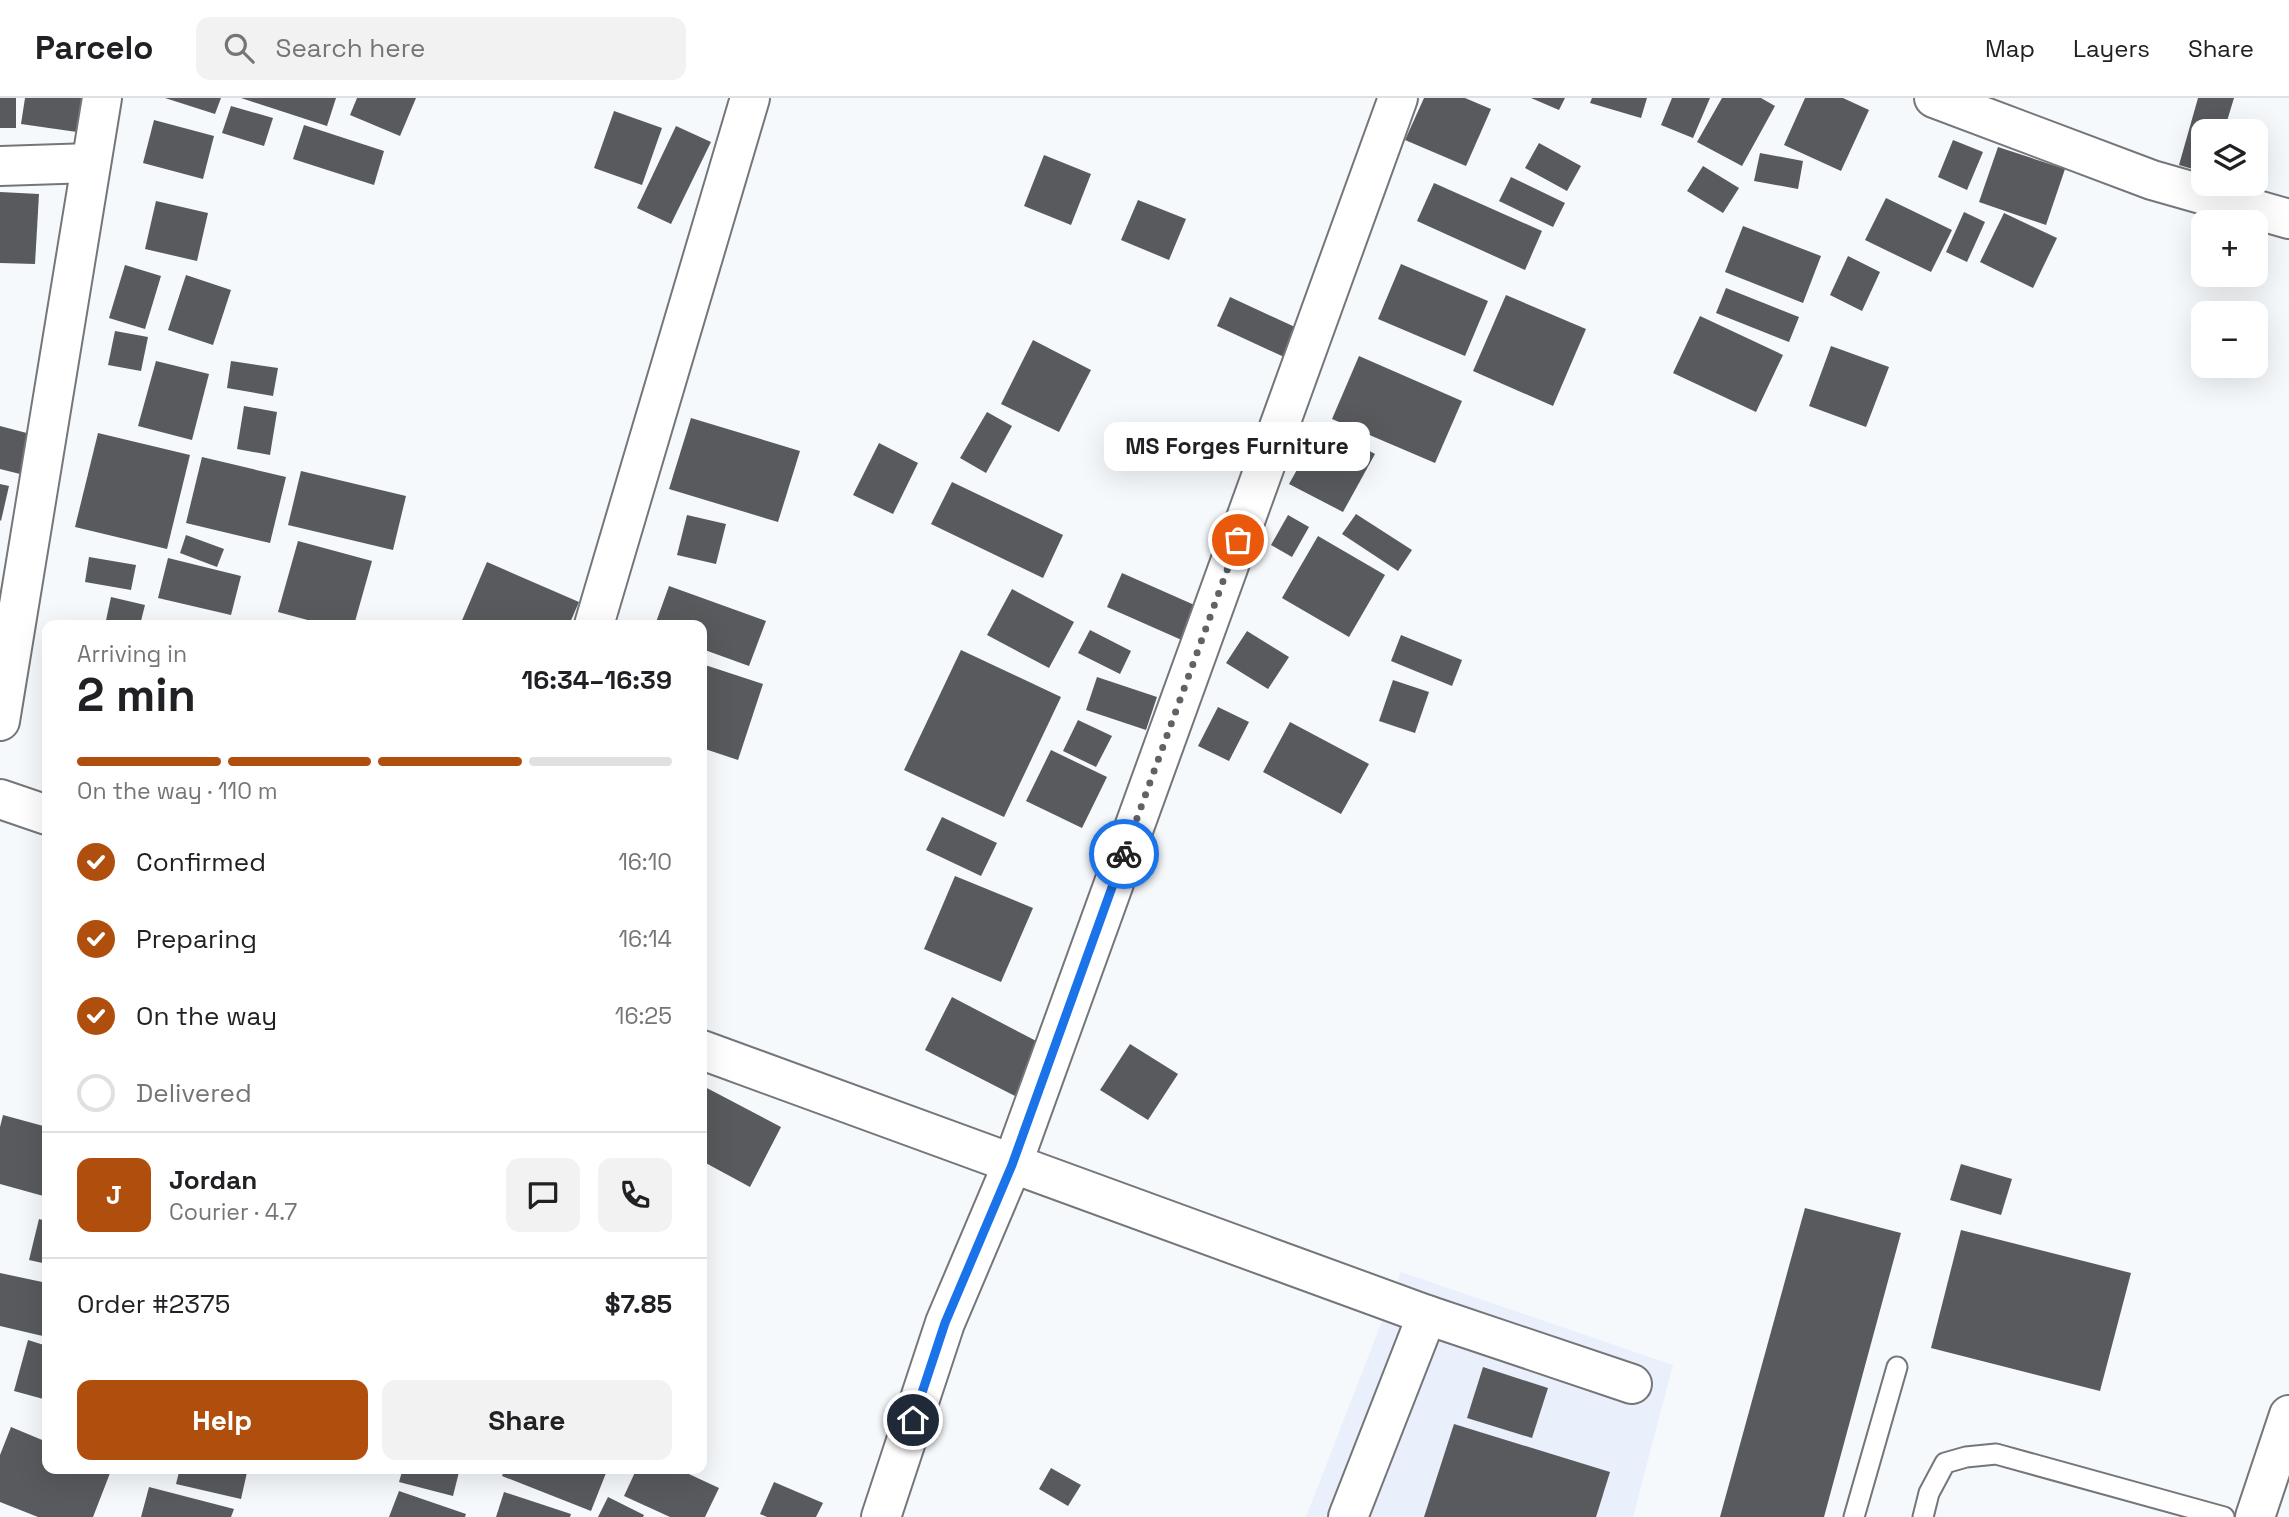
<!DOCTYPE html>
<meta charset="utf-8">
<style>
:root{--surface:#fff;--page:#f2f2f2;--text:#202124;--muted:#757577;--line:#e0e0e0;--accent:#b04f0d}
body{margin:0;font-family:"Space Grotesk",sans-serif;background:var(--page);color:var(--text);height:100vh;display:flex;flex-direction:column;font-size:26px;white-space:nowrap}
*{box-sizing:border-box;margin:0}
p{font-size:23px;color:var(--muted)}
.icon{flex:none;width:38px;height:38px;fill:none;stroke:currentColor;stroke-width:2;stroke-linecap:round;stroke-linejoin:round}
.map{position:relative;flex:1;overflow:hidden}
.details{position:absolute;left:42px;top:522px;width:665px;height:854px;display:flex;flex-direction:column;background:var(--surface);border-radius:14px;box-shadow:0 7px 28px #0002}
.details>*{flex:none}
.fabs{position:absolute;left:2191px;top:21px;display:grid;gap:14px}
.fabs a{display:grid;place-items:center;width:77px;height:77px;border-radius:14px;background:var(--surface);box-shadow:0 7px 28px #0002;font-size:35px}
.pin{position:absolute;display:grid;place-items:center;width:60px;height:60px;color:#fff;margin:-30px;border:4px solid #fff;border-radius:50%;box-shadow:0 2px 7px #0007}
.courier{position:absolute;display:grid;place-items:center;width:70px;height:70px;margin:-35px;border:5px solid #1a73e8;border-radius:50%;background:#fff;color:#222;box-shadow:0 2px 9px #0007}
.bubble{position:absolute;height:49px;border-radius:14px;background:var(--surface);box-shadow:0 7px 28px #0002;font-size:23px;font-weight:600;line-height:49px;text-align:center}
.headline em{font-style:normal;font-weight:600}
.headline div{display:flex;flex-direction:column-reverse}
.headline{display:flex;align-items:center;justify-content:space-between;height:119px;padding:0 35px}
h1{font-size:46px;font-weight:600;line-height:52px}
.bar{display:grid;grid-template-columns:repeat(4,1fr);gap:10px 7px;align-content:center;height:84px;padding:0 35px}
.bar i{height:9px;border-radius:5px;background:var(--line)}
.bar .active{background:var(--accent)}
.bar p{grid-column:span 4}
.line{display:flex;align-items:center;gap:18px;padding:0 35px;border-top:2px solid var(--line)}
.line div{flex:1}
.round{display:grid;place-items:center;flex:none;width:74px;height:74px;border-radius:14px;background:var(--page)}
ol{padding:0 35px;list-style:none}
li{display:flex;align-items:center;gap:21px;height:77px}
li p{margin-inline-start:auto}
li .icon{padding:7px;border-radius:50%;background:var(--accent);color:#fff;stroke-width:4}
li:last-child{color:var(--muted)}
li i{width:38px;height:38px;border:4px solid var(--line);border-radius:50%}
.primary-button{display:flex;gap:14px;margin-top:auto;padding:14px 35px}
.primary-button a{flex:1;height:80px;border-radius:14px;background:var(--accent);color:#fff;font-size:28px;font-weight:600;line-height:80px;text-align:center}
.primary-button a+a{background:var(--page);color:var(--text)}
header{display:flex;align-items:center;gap:42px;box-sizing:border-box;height:98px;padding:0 35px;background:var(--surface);border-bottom:2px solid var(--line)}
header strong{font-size:33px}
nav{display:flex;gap:38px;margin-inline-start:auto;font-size:24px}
.search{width:490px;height:63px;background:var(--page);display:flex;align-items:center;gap:18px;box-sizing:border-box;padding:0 24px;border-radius:14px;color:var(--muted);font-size:26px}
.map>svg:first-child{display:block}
</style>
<header>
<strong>Parcelo</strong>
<div class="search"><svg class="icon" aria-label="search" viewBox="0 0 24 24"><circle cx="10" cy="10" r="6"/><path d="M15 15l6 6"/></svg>Search here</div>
<nav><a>Map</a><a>Layers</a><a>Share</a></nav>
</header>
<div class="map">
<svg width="2289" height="1419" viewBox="0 0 2289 1419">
<rect width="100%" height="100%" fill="#f6f9fc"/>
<!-- built -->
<path fill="#e9f0fb" d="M1401,1174l272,93 -40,152h-327z"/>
<!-- building -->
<g fill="#585a5e">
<rect x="0" y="0" width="16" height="30"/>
<path d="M25,0h71l-5,36 -70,-10z"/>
<path d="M165,0h56l-6,16z"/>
<path d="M241,0h95l-9,28z"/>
<path d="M357,0h59l-16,38 -50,-21z"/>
<path d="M1424,0h41l26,11 -25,57 -61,-26z"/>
<path d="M1531,0h34l-6,12z"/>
<path d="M1592,0h55l-6,20 -51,-15z"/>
<path d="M1672,0h38l-17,40 -32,-13z"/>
<path d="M1722,0h39l14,8 -33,60 -45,-24z"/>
<path d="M1805,0h38l26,12 -28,61 -57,-26z"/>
<path d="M2198,0h36l-10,33h-21v41l-24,-7z"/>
<path d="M231,8l42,12 -9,28 -42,-13z"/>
<path d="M614,13l48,17 -20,57 -48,-17z"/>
<path d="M154,22l60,16 -11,43 -60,-16z"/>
<path d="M304,27l80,26 -10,34 -81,-26z"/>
<path d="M676,28l35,16 -40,82 -34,-16z"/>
<path d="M1953,42l30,12 -16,38 -29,-13z"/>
<path d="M1539,45l42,23 -14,25 -42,-23z"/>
<path d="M1998,49l67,22 -19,56 -67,-23z"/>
<path d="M1760,55l43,8 -5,28 -44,-8z"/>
<path d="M1044,57l47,19 -20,51 -47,-19z"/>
<path d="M1703,68l36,22 -16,25 -36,-22z"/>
<path d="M1511,79l54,26 -12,24 -54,-26z"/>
<path d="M1434,85l108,48 -17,39 -108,-49z"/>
<path d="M0,94l39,2 -4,70 -35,-1z"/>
<path d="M1886,100l66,32 -21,42 -66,-32z"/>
<path d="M1138,102l48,19 -17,41 -48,-20z"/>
<path d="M156,103l52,12 -11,48 -52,-12z"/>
<path d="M1964,114l21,10 -18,40 -21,-10z"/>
<path d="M2004,115l53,25 -24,50 -53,-26z"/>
<path d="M1743,128l78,30 -18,47 -78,-31z"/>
<path d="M1848,158l32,16 -18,39 -32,-16z"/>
<path d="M1401,166l87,37 -23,55 -87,-37z"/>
<path d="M125,167l36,11 -16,53 -36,-11z"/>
<path d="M186,177l45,15 -18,55 -45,-15z"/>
<path d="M1726,190l73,29 -10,25 -73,-29z"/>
<path d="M1506,197l80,34 -33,77 -80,-35z"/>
<path d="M1230,199l78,36 -13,29 -78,-36z"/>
<path d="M1700,218l83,39 -27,57 -83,-39z"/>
<path d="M115,233l33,6 -7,34 -33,-6z"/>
<path d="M1033,242l58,30 -32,62 -58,-28z"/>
<path d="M1831,248l58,21 -23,60 -57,-21z"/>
<path d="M1359,258l103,45 -27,62 -103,-44z"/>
<path d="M156,263l53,13 -17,66 -54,-14z"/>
<path d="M231,263l47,7 -5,28 -46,-8z"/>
<path d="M244,308l33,6 -7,43 -33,-6z"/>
<path d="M987,314l25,14 -26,47 -26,-15z"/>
<path d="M691,320l109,33 -22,71 -109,-33z"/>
<path d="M1322,327l53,29 -32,58 -54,-28z"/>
<path d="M0,328l42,11 -10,40 -32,-8z"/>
<path d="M98,335l92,22 -23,94 -92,-22z"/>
<path d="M879,345l39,20 -25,51 -40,-19z"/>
<path d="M202,359l84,20 -16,66 -84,-20z"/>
<path d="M301,373l105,25 -13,54 -105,-25z"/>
<path d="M952,384l111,53 -20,43 -112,-54z"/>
<path d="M0,386l9,2 -8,35 -1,-1z"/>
<path d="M1356,416l56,36 -14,21 -56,-37z"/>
<path d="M687,417l39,9 -10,40 -39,-9z"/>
<path d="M1288,417l21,12 -17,30 -21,-12z"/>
<path d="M186,437l38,14 -7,18 -37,-14z"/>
<path d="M1318,438l67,39 -36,62 -67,-39z"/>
<path d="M298,443l74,20 -18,64h-28l-48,-13z"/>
<path d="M89,459l47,8 -5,25 -46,-8z"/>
<path d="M168,460l73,18 -10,39 -73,-17z"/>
<path d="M487,464l92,40 -10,23h-109z"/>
<path d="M1122,475l86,38 -15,34 -86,-38z"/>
<path d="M669,488l97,35 -17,45 -47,-17v-24h-47z"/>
<path d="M1012,491l62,33 -25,46 -62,-33z"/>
<path d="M111,499l34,8 -5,20h-35z"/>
<path d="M1090,532l41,21 -11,23 -42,-21z"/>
<path d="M1247,533l42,26 -21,32 -42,-26z"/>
<path d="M1401,537l61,25 -10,26 -61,-25z"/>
<path d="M961,552l100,47 -57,120 -100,-47z"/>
<path d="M702,566l61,20 -25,76 -36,-12z"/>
<path d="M1097,579l60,20 -11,33 -60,-20z"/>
<path d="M1393,582l36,12 -14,41 -36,-12z"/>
<path d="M1218,609l31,15 -20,39 -31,-15z"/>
<path d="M1078,622l34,16 -16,31 -33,-16z"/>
<path d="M1290,624l79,42 -28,50 -78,-42z"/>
<path d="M1051,652l56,27 -25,51 -56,-27z"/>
<path d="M942,719l55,26 -16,33 -55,-26z"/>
<path d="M955,778l78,32 -32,74 -77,-33z"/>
<path d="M952,899l90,47 -27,52 -90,-46z"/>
<path d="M1130,946l48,30 -30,46 -48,-30z"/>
<path d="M703,988l78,41 -31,60 -48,-26z"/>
<path d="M3,1017l44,12v70l-47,-13v-57z"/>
<path d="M1961,1066l51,15 -11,36 -51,-15z"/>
<path d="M1805,1110l96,25 -77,284h-104z"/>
<path d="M39,1121l8,2v43l-18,-4z"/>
<path d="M1961,1132l170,43 -31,118 -169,-43z"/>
<path d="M0,1175l47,10v54l-47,-11z"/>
<path d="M28,1242l19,6v54l-33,-9z"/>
<path d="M1483,1269l65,21 -16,50 -65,-20z"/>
<path d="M1454,1326l156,48 -14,45h-172z"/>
<path d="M11,1329l36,15v26h65l-19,49h-55l-38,-15v-47z"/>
<path d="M180,1370h68l-7,31 -65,-15z"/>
<path d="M403,1370h57l-7,28 -54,-14z"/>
<path d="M505,1370h103l-17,43 -89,-35z"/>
<path d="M637,1370h39l43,20 -14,29h-35l-46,-21z"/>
<path d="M1051,1370l30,17 -13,21 -29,-17z"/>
<path d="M774,1384l49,21 -7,14h-49l-7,-3z"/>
<path d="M149,1389l85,22 -3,8h-90z"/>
<path d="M399,1393l67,23 -1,3h-76z"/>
<path d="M504,1394l67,22 -1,3h-74z"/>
<path d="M608,1399l36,18 -1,2h-45z"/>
</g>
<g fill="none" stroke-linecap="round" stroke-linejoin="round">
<defs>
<g id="service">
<path d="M1854,1419l43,-150"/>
<path d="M1923,1419l6,-24 16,-30 21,-6 30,-3 228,63"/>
</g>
<g id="minor">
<path d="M0,68l91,-3"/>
<path d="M594,527l156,-527"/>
<path d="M0,701l47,16"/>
<path d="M702,952l725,265 205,69"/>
<path d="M881,1419l64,-194 67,-158 386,-1067"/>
<path d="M1348,1419l79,-202"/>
<path d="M2255,1419l34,-102"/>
</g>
<path id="tertiary" d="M1934,0l218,82 137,39"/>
<path id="secondary" d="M0,623l102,-623"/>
</defs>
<!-- service casing -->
<use href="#service" stroke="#747679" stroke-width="23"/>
<!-- minor casing -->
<use href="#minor" stroke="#747679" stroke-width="42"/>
<!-- tertiary casing -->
<use href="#tertiary" stroke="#747679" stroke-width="42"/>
<!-- secondary casing -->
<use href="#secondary" stroke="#747679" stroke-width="42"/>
<!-- service -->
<use href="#service" stroke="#fff" stroke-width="19"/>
<!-- minor -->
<use href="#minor" stroke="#fff" stroke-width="38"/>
<!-- tertiary -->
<use href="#tertiary" stroke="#fff" stroke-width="38"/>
<!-- secondary -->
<use href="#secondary" stroke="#fff" stroke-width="38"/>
</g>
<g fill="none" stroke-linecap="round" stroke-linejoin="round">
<!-- done -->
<path stroke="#606263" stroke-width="7" stroke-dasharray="0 12.6" d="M1124,756l114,-314"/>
<!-- route -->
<path stroke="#1a73e8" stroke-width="9" d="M913,1322l32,-97 67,-158 112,-311"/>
</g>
</svg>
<div class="fabs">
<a><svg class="icon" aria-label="layers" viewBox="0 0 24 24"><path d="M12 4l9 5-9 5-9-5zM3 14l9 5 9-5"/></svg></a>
<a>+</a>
<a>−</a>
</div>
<div class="pin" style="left:1238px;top:442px;background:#ea580c"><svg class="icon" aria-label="bag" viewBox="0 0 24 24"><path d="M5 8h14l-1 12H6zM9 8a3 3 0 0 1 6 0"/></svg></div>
<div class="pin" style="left:913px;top:1322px;background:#1f2937"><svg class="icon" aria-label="home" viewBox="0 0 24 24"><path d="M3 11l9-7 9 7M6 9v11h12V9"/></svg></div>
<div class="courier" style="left:1124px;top:756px"><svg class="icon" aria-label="bike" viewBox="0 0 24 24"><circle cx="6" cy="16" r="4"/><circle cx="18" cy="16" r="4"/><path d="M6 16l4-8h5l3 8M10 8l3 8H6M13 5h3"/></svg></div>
<div class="bubble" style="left:1104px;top:324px;width:266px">MS Forges Furniture</div>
<section class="details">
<div class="headline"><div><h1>2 min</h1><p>Arriving in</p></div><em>16:34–16:39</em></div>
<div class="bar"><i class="active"></i><i class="active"></i><i class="active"></i><i></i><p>On the way · 110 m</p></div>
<ol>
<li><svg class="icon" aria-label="check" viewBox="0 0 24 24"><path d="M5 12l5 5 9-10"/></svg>Confirmed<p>16:10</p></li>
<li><svg class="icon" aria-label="check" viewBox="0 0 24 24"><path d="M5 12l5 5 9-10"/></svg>Preparing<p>16:14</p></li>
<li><svg class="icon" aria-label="check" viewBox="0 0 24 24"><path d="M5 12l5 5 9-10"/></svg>On the way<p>16:25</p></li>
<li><i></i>Delivered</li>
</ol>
<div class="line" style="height:126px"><b class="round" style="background:var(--accent);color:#fff">J</b><div><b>Jordan</b><p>Courier · 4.7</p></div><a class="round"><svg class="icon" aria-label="chat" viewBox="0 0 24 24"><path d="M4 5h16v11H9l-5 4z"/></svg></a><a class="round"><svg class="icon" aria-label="phone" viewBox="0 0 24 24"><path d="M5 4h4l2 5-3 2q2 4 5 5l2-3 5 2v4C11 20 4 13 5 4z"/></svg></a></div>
<div class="line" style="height:91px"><div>Order #2375</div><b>$7.85</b></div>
<div class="primary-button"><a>Help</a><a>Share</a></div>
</section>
</div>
